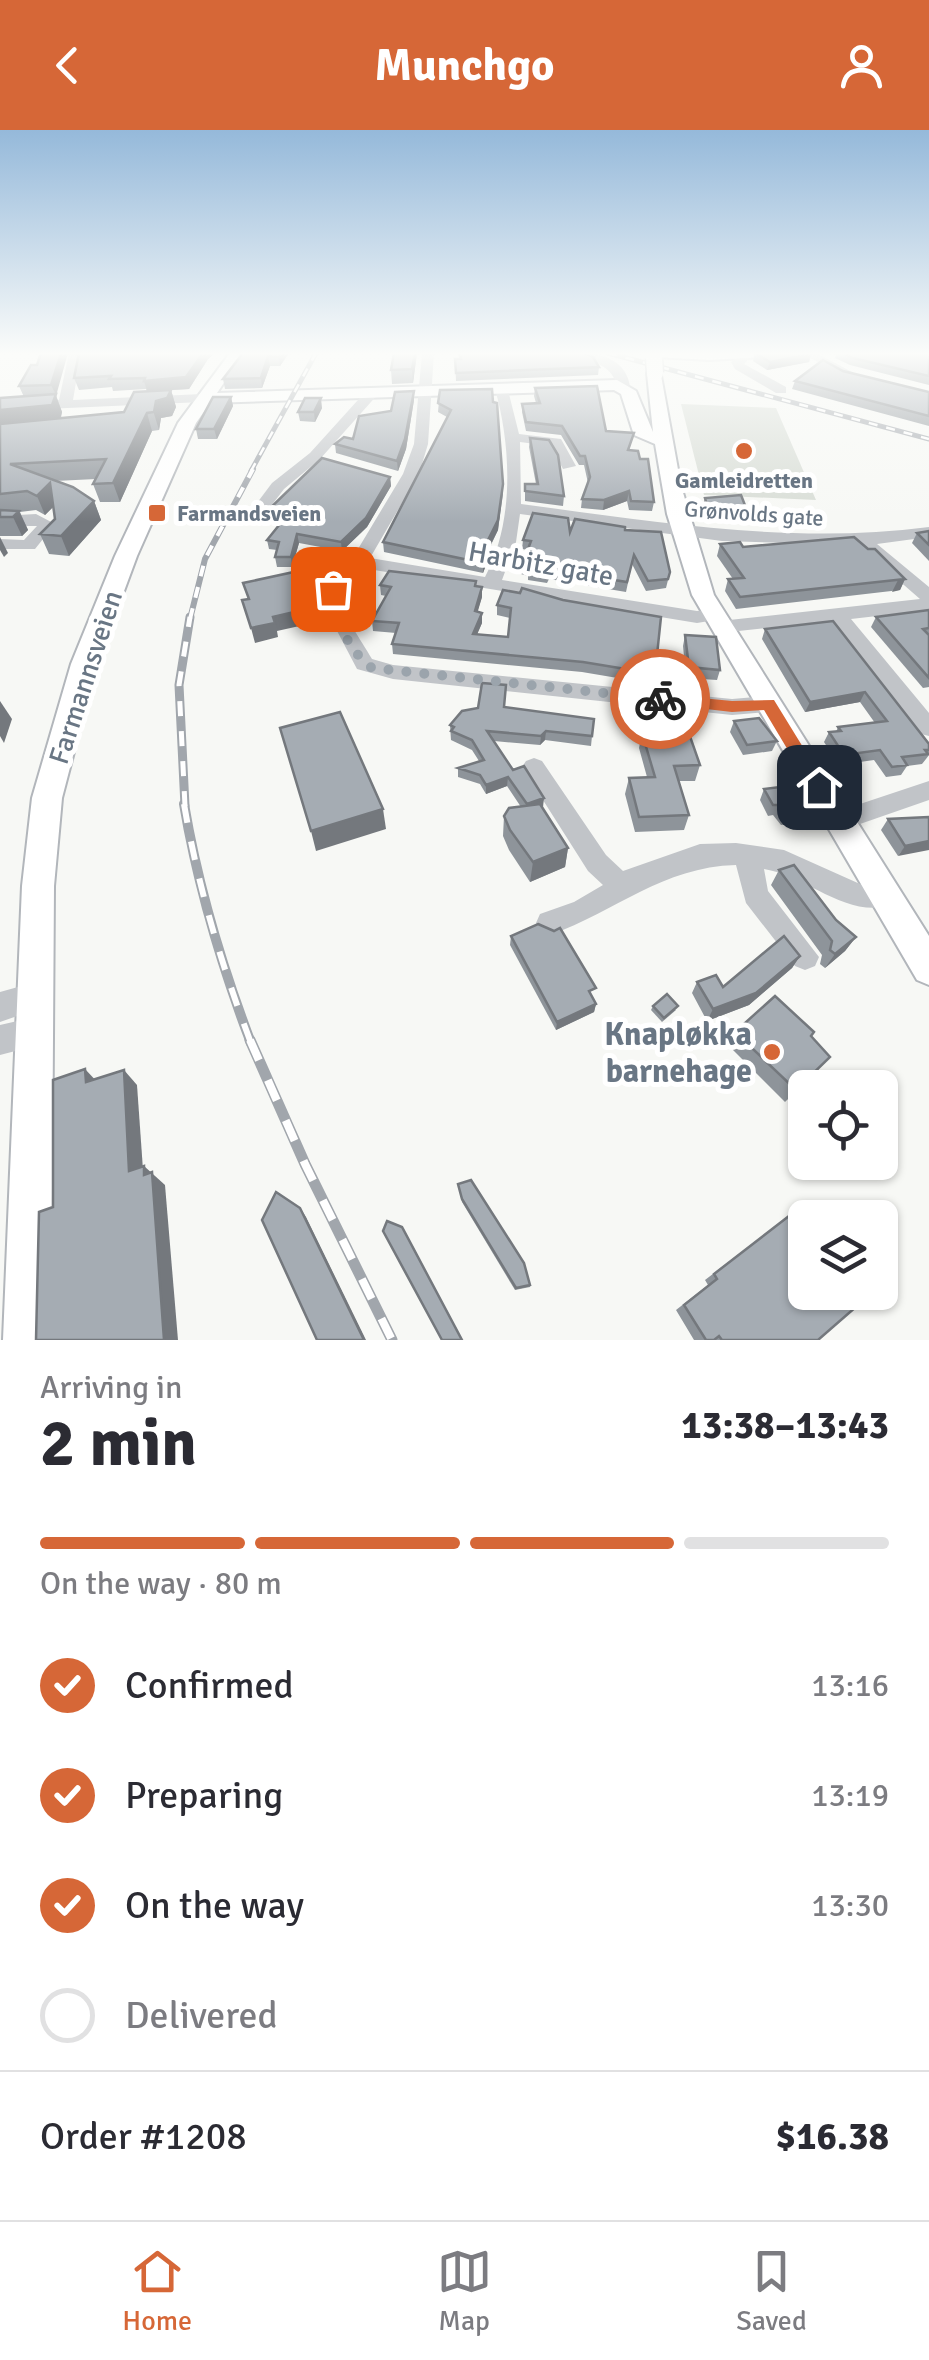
<!DOCTYPE html>
<meta charset="utf-8">
<style>
:root{--surface:#fff;--page:#f7f7f7;--text:#2b2b33;--muted:#7c7c81;--line:#e1e1e2;--accent:#d66737}
body{margin:0;font-family:Signika,sans-serif;background:var(--page);color:var(--text);height:100vh;display:flex;flex-direction:column;font-size:38px;white-space:nowrap}
*{box-sizing:border-box;margin:0}
p{font-size:32px;color:var(--muted)}
.icon{flex:none;width:55px;height:55px;fill:none;stroke:currentColor;stroke-width:2;stroke-linecap:round;stroke-linejoin:round}
.map{position:relative;height:1210px;overflow:hidden}
.side{display:flex;flex-direction:column;background:var(--surface);flex:1}
.side>*{flex:none}
.buttons{position:absolute;left:788px;top:940px;display:grid;gap:20px}
.buttons a{display:grid;place-items:center;width:110px;height:110px;border-radius:15px;background:var(--surface);box-shadow:0 2px 8px #0004;font-size:50px}
.pin{position:absolute;display:grid;place-items:center;width:85px;height:85px;color:#fff;margin:-42px;border-radius:20px;box-shadow:0 5px 15px #0006}
.courier{position:absolute;display:grid;place-items:center;width:100px;height:100px;margin:-50px;border:8px solid #d66737;border-radius:50%;background:#fff;color:#222;box-shadow:0 2px 12px #0007}
.headline em{font-style:normal;font-weight:800}
.headline div{display:flex;flex-direction:column-reverse}
.headline{display:flex;align-items:center;justify-content:space-between;height:170px;padding:0 40px}
h1{font-size:65px;font-weight:800;line-height:75px}
.bar{display:grid;grid-template-columns:repeat(4,1fr);gap:15px 10px;align-content:center;height:120px;padding:0 40px}
.bar i{height:12px;border-radius:8px;background:var(--line)}
.bar .current{background:var(--accent)}
.bar p{grid-column:span 4}
.line{display:flex;align-items:center;gap:25px;padding:0 40px;border-top:2px solid var(--line)}
.line div{flex:1}
ol{padding:0 40px;list-style:none}
li{display:flex;align-items:center;gap:30px;height:110px}
li p{margin-inline-start:auto}
li .icon{padding:10px;border-radius:50%;background:var(--accent);color:#fff;stroke-width:4}
li:last-child{color:var(--muted)}
li i{width:55px;height:55px;border:5px solid var(--line);border-radius:50%}
header{display:flex;justify-content:space-between;align-items:center;height:130px;padding:0 40px;background:var(--accent);color:#fff;font-size:45px;font-weight:800}
.menu{display:flex;justify-content:space-around;align-items:center;height:140px;border-top:2px solid var(--line);background:var(--surface);font-size:28px;color:var(--muted)}
.menu a{display:grid;justify-items:center;gap:5px}
.menu .current{color:var(--accent)}
.map>svg:first-child{display:block}
</style>
<header><svg class="icon" aria-label="back" viewBox="0 0 24 24"><path d="M15 5l-7 7 7 7"/></svg>Munchgo<svg class="icon" aria-label="person" viewBox="0 0 24 24"><circle cx="12" cy="8" r="4"/><path d="M4 21q1-7 8-7t8 7"/></svg></header>
<div class="map">
<svg width="929" height="1210" viewBox="0 0 929 1210">
<rect width="100%" height="100%" fill="#f7f8f5"/>
<!-- green -->
<path fill="#d7dcd5" d="M681,274l95,4 40,92 -112,-5z"/>
<g fill="none" stroke-linecap="round" stroke-linejoin="round">
<defs>
<g id="major">
<path d="M230,223h14l-27,40 400,-13 19,11 17,41 -6,-59 13,-3 21,116 33,109 215,341v49l-12,-5 -225,-385 -25,-81 -12,-70 -21,-9 -13,-41 -7,-4 -404,13 -14,20 -59,133 -40,108 -35,134 -8,88 -3,454h-48l19,-454 10,-88 39,-134 44,-108 63,-133z"/>
<path d="M650,223h120l-7,4 -54,3 -52,-3z"/>
</g>
</defs>
<!-- major casing -->
<use href="#major" stroke="#b2b6bb" stroke-width="4"/>
<!-- minor -->
<g fill="#c1c4c8" fill-rule="evenodd">
<path d="M69,223h12l-8,47 129,-6 7,4 -7,4 -202,9v-8l59,-3z"/>
<path d="M422,223h12l-6,91 -9,30 -49,84 115,19c30,-56 26,-132 10,-188l12,-3 12,48 42,5 15,27 -13,3 -12,-23 -31,-4 1,62c137,18 270,41 408,23v10l-52,7 52,43v23l-78,9 78,94v23l-8,-2 -89,-113 -112,12 -10,-6 10,-6 200,-22 -62,-54 -136,-4 -202,-27 -4,28 -14,38 195,31 17,-2 10,6 -3,4 -24,4 -335,-55c-39,27 -8,59 10,91l21,6 339,34 36,-3 11,8 -11,8 -36,3 -339,-36 -36,-10 -33,-63v-17l10,-18 18,-12 51,-85 11,-30z"/>
<path d="M575,223c24,-1 52,6 55,34l-12,3c-5,-26 -23,-26 -43,-37z"/>
<path d="M743,223h11l-10,11 42,23v6h-10l-41,-24 -4,-7z"/>
<path d="M801,223h15l38,20 -10,3z"/>
<path d="M367,260l12,3 -59,66 -36,30 -13,17h-12l-2,-3 15,-20 38,-30z"/>
<path d="M36,384l19,10 -20,25h-35v-10l24,1 13,-14h-37v-10z"/>
<path d="M534,628l8,3 64,94 17,16 77,-27 36,-1 48,7 76,34 35,4 3,8 -3,8c-47,17 -87,-28 -131,-35l4,22 51,66 -4,9 -10,4 -10,-4 -49,-63 -10,-38c-74,2 -119,46 -186,70l-10,-3 -4,-9 4,-9 34,-12 29,-17 -15,-14 -66,-104 4,-6z"/>
<path d="M929,651v19l-69,24 -9,-3 -3,-7 3,-7z"/>
<path d="M36,852l10,4 5,10 -5,10 -46,16v-30z"/>
<path d="M35,887l11,4 4,11 -4,11 -46,12v-30z"/>
</g>
<!-- major -->
<use href="#major" fill="#fff" fill-rule="evenodd"/>
<defs>
<g id="rail-far4">
<path d="M608,223l321,86"/>
<path d="M251,341l65,-118"/>
</g>
<path id="rail-far3" d="M190,489l15,-60 48,-90"/>
<path id="rail-far2" d="M185,676l-6,-121 11,-68"/>
<path id="rail-far1" d="M184,674c14,83 37,160 67,239"/>
<path id="rail" d="M250,910l55,124 87,176"/>
</defs>
<!-- rail-far4 casing -->
<use href="#rail-far4" stroke="#a1a6ac" stroke-width="5"/>
<!-- rail-far3 casing -->
<use href="#rail-far3" stroke="#a1a6ac" stroke-width="6"/>
<!-- rail-far2 casing -->
<use href="#rail-far2" stroke="#a1a6ac" stroke-width="9"/>
<!-- rail-far1 casing -->
<use href="#rail-far1" stroke="#a1a6ac" stroke-width="10"/>
<!-- rail casing -->
<use href="#rail" stroke="#a1a6ac" stroke-width="11"/>
<!-- rail-far4 -->
<use href="#rail-far4" stroke="#fff" stroke-width="2.5" stroke-dasharray="9" stroke-linecap="butt"/>
<!-- rail-far3 -->
<use href="#rail-far3" stroke="#fff" stroke-width="4" stroke-dasharray="11" stroke-linecap="butt"/>
<!-- rail-far2 -->
<use href="#rail-far2" stroke="#fff" stroke-width="5" stroke-dasharray="15" stroke-linecap="butt"/>
<!-- rail-far1 -->
<use href="#rail-far1" stroke="#fff" stroke-width="6" stroke-dasharray="19" stroke-linecap="butt"/>
<!-- rail -->
<use href="#rail" stroke="#fff" stroke-width="8" stroke-dasharray="22" stroke-linecap="butt"/>
<defs>
<path id="major-bridge" d="M654,228l1,15"/>
</defs>
<!-- major-bridge casing -->
<use href="#major-bridge" stroke="#b2b6bb" stroke-width="19" stroke-linecap="butt"/>
<!-- major-bridge -->
<use href="#major-bridge" stroke="#fff" stroke-width="16"/>
</g>
<!-- wall -->
<g fill="#8e949a">
<path d="M41,223l21,59 -1,6 63,-6 23,-21 -1,-2 -33,2 -1,-4 -33,3 -5,-12 5,-25h136l-7,6 -19,30 -18,1 5,17 -4,9 -11,2 -2,12 -7,1 -32,71h-20l-7,-18 3,-5 -41,2 39,20 7,19 -32,36 -20,-2 -9,-20 15,-15 -2,-12 -8,8 -9,-5 -16,2 8,18 -6,6h-22v-138l24,-1 -5,-11 18,-21z"/>
<path d="M243,223h46l-9,13h-10l-8,22 -37,1 -2,-10z"/>
<path d="M394,223h23l-4,30 -21,1 -1,-14z"/>
<path d="M458,223h125l16,14 -1,8 -142,6 -1,-22h4z"/>
<path d="M755,223l56,1 -2,8 -42,8 -14,-9z"/>
<path d="M827,223h102v32l-79,-20 -15,-7 1,-3z"/>
<path d="M843,241l86,21v34l-137,-37 3,-8z"/>
<path d="M535,258l71,43 28,2 -5,17 11,9 14,43 -2,9 -23,-1 -2,-9 -24,9 -22,-2 1,-9 6,-16 -4,-18h-5l-18,-30 -35,-4 -4,-19v-8l14,-1 -2,-7z"/>
<path d="M440,260l63,104 -5,36 -8,17 -1,10 -6,16 -99,-21 -1,-10 64,-125 -9,-5z"/>
<path d="M231,267l2,9 -16,33h-19l-2,-10z"/>
<path d="M414,270l-8,49 -8,22 -62,-18 -1,-9 18,-5 38,-28z"/>
<path d="M322,278l-7,14 -15,-1 -2,-9z"/>
<path d="M530,308l34,58 -1,10 -38,-5v-17h11l-7,-37z"/>
<path d="M390,347l1,9 -24,41 -25,24 -43,-8 -7,24h-15l-2,-10 2,-7 -8,-1 -2,-9 11,-14 -12,-3 -2,-9z"/>
<path d="M705,368l43,15 -3,9 -38,-1 -4,-14z"/>
<path d="M625,400l45,42 -4,16 -20,3 -14,-27 -6,28 -77,-13 -2,4 -19,-3v-4l-7,-2 1,-9 6,-15 -6,-1 1,-9 47,-8z"/>
<path d="M929,401v30l-17,-18 5,-10z"/>
<path d="M720,414l23,3 162,32 -5,11 -164,19 -11,-18 3,-12h5l-16,-23z"/>
<path d="M380,455l102,2v10l-5,15 5,1v10l-5,11 31,3 2,-19 -13,-3v-10l6,-15 154,65 5,20 -3,10 -77,-13 -189,-18 -1,-10 4,-11 -23,-2 -1,-10 14,-25 -5,-1z"/>
<path d="M929,480v77l-6,1 -52,-61 5,-10z"/>
<path d="M833,491l96,123v11l-3,4 -4,5 -15,2 -6,9 -15,2 -12,-17 -35,5 -15,-23 5,-10h7l2,-5 37,-4 -15,-21 -55,10 -43,-73 3,-10z"/>
<path d="M685,505l35,35 -3,10 -31,-2 -3,-32z"/>
<path d="M504,577l88,29 -1,10 -46,-6 -5,5 -46,-4 19,29 31,28 -3,9 27,41 -3,19 -35,15 -21,-32 -6,-14 1,-20 17,-9 -14,-21 -21,8 -6,-10 -22,-7v-9l21,-7 -7,-11 -21,-10 -1,-15z"/>
<path d="M734,591l43,20 -5,10 -29,4 -13,-23z"/>
<path d="M665,592l35,43 -5,16h-16l10,34 -5,15 -49,2 -10,-38 4,-16 18,-1 -8,-29 3,-15 20,-1z"/>
<path d="M764,659l50,22 -6,10 -27,4 -8,-10 -5,1 -8,-16z"/>
<path d="M929,687l-31,39 -17,-26 7,-11z"/>
<path d="M779,740l77,67 -11,14 -20,17 -5,-4 2,-9 -51,-70z"/>
<path d="M511,806l85,68 -2,8 -38,18 -46,-85z"/>
<path d="M800,826l-8,12 -43,37 -42,16 -15,-28 5,-11 26,5z"/>
<path d="M653,876l23,4 -14,12 -11,-12z"/>
<path d="M735,902l76,4 8,33 -34,33 -58,-58z"/>
<path d="M458,1054l72,101v2l-15,3 -53,-88z"/>
<path d="M798,1079l20,131h-124l-18,-30 32,-25 -3,-5z"/>
</g>
<!-- shaded-wall -->
<g fill="#74787d">
<path d="M61,223h7l-12,43 6,16 -3,11 -59,5v-18l56,-15 -5,-10z"/>
<path d="M203,223h12l-7,6 -19,30 -18,1 5,17 -4,9 -11,2 -2,12 -15,-49z"/>
<path d="M282,223h7l-9,13 -1,-9z"/>
<path d="M415,223h2l-4,30 -1,-14z"/>
<path d="M811,224l-2,8 -42,8 3,-8z"/>
<path d="M268,226l2,10 -8,22 -1,-10z"/>
<path d="M414,261v9l-8,49 -8,22 -1,-10z"/>
<path d="M231,267l2,9 -16,33 -3,-10z"/>
<path d="M321,268l1,10 -7,14 -1,-10z"/>
<path d="M147,283l5,18 -32,71 -7,-19z"/>
<path d="M390,347l1,9 -24,41 -25,24 -1,-9z"/>
<path d="M50,353l8,19 -13,13 -8,-19z"/>
<path d="M503,354l-5,46 -13,26v-10z"/>
<path d="M629,361l-2,10 -24,9 1,-10z"/>
<path d="M94,371l7,19 -32,36 -8,-20z"/>
<path d="M19,381l9,19 -6,6 -9,-19z"/>
<path d="M297,404l2,9 -7,24 -1,-10z"/>
<path d="M0,407l8,16 -4,4 -4,-7z"/>
<path d="M490,417l-1,10 -6,16v-10z"/>
<path d="M905,449l-5,11 -8,2 6,-12z"/>
<path d="M482,457v10l-7,24v-10z"/>
<path d="M320,476l2,15 -45,10 1,6 -23,6 -4,-15 22,-11z"/>
<path d="M482,483v10l-9,21v-10z"/>
<path d="M865,562l-5,10 -55,10 5,-10z"/>
<path d="M0,571l12,18 -8,24 -4,-7z"/>
<path d="M546,601l-1,9 -5,5 1,-9z"/>
<path d="M508,647l-1,9 -21,8v-9z"/>
<path d="M544,668l-1,9 -17,6 1,-9z"/>
<path d="M383,679l3,20 -70,22 -5,-20z"/>
<path d="M929,711v9l-31,6 7,-10z"/>
<path d="M568,718l-3,19 -35,15 3,-20z"/>
<path d="M856,807l-11,14 -20,17 10,-14z"/>
<path d="M800,826l-8,12 -43,37 -42,16 6,-12z"/>
<path d="M596,874l-2,8 -38,18 1,-8z"/>
<path d="M85,939l15,16 -14,-3z"/>
<path d="M124,940l13,15 7,99 -15,-13z"/>
<path d="M144,1036l21,19 13,155h-14z"/>
<path d="M300,1078l6,9 60,123h-2z"/>
</g>
<!-- building -->
<g fill="#a5acb3" stroke="#74787d" stroke-width="2.5">
<path d="M41,223h20l-10,32 -32,1 12,-21h6z"/>
<path d="M79,223h124l-17,24 -42,4 1,-3 -36,1 2,-3 -37,2z"/>
<path d="M243,223h39l-3,4 -11,-1 -7,22 -38,1z"/>
<path d="M394,223h21l-3,16 -21,1z"/>
<path d="M460,223h123l10,4 6,10 -143,6 -1,-14h6z"/>
<path d="M755,223h54l2,1 -41,8z"/>
<path d="M843,223h86v23l-76,-18z"/>
<path d="M823,230l20,11 86,21v24l-134,-35z"/>
<path d="M597,256l9,45 28,2 -6,17 10,1 2,8h8l6,43 -23,-1 -2,-10 -25,9 -22,-1 8,-22 -5,-21h-5l-18,-30 -36,-4 -4,-18 18,-1 -5,-15z"/>
<path d="M492,259l1,13 4,1 6,81 -5,36 -13,26 5,1 -7,16 -100,-21 68,-132 -13,-7 2,-13z"/>
<path d="M171,260l-4,8 -11,3 -2,11 -7,1 -34,70 -20,1 13,-25 -96,5 63,23 21,14 -33,35 -21,-2 15,-15 -5,-36 -13,13 -10,-5 -27,3v-70l124,-12 10,-20z"/>
<path d="M414,261l-9,48 -8,22 -62,-17 9,-7 9,2 6,-23 32,-5 4,-19z"/>
<path d="M56,264l-4,11 -52,5v-12z"/>
<path d="M213,267h18l-17,32h-18z"/>
<path d="M305,268h16l-7,14h-16z"/>
<path d="M530,308l19,2 9,15 6,41 -39,-5v-7h13z"/>
<path d="M322,328l68,19 -24,41 -25,24 -44,-8 -6,23h-16l4,-15 -12,-2 17,-21 -20,-5z"/>
<path d="M741,365l7,18 -39,-1 -4,-14z"/>
<path d="M0,380l19,1 -6,6h-13z"/>
<path d="M533,383l35,5 2,14 5,-13 50,8v3l36,2 9,40 -2,7 -20,2 -14,-26 -7,27 -77,-12 -2,4 -19,-3 2,-4 -9,-2 9,-24 -8,-1z"/>
<path d="M929,401v14l-12,-12z"/>
<path d="M854,407l14,12h7l30,30 -165,18 -12,-18 16,-1 -24,-34 20,-2 3,5z"/>
<path d="M303,440l17,36 -47,11 2,6 -24,5 -9,-28 7,-1 -6,-16z"/>
<path d="M389,441l87,10 -1,5 7,1 -7,24 7,2 -9,21 35,3 3,-29 -14,-3 6,-15 17,3 2,-5 41,12 98,17 -4,38 5,1v19l-79,-13 -191,-18 7,-21 -27,-2 19,-34 -11,-2z"/>
<path d="M929,480v18l-6,1 6,6v43l-53,-61z"/>
<path d="M833,491l96,123v6h-4l3,4 -26,3 5,8 -15,2 -12,-17 -36,5 -15,-23 12,-1 -3,-4 49,-6 -22,-29 -55,10 -45,-73z"/>
<path d="M685,505l31,2 4,33 -31,-3z"/>
<path d="M482,553l24,2 -2,22 90,12 -2,17 -46,-5 -5,5 -54,-5 26,39 11,-4 20,32 -17,6 -19,-27 -22,8 -6,-10 -22,-7 26,-8 -12,-20 -21,-9 3,-4 -4,-2 12,-14 16,-3z"/>
<path d="M340,582l43,97 -72,22 -31,-103z"/>
<path d="M759,588l18,23 -30,4 -13,-24z"/>
<path d="M665,592h20l15,43 -26,1 15,49 -50,2 -10,-39 26,-1 -13,-44 26,-1z"/>
<path d="M804,654l10,27 -27,4 -9,-10h-5l-9,-16z"/>
<path d="M540,674l28,44 -35,14 -23,-32 -6,-14 5,-8z"/>
<path d="M929,687v24l-24,5 -17,-27z"/>
<path d="M794,735l42,55 20,17 -21,17 -5,-4 2,-9 -53,-71z"/>
<path d="M538,794l16,7 6,-3 36,60 -7,3 7,13 -39,18 -46,-86z"/>
<path d="M784,806l16,20 -44,37 -43,16 -16,-27 19,-7 7,12z"/>
<path d="M667,864l11,12 -14,12 -11,-12z"/>
<path d="M775,866l39,36 -3,4 19,21 -34,33 -61,-58z"/>
<path d="M85,939l1,13 38,-12 5,101 15,-5v9l8,-3 12,168h-128l3,-128 14,-5v-127z"/>
<path d="M471,1050l53,83 6,22 -14,3 -54,-89 -4,-15z"/>
<path d="M276,1062l24,16 64,132h-47l-55,-120z"/>
<path d="M816,1072l12,16h-23v74h55l5,7 -47,41h-96l-3,-4 -5,4h-8l-22,-35 33,-26 -3,-5 84,-65 3,4z"/>
<path d="M387,1091l15,6 60,113h-20l-59,-109z"/>
</g>
<!-- sky -->
<linearGradient id="sky" x2="0" y2="1"><stop stop-color="#95b9da"/><stop offset="0.57" stop-color="#fbfcfa"/><stop offset="1" stop-color="#fbfcfa" stop-opacity="0"/></linearGradient>
<rect width="929" height="392" fill="url(#sky)"/>
<!-- route -->
<path fill="#d66737" d="M660,564l72,7 42,-1 51,83v9h-12l-49,-82 -32,2 -78,-9v-8z"/>
<g fill="none" stroke-linecap="round" stroke-linejoin="round">
<!-- done -->
<path stroke="#9ba4ac" stroke-width="10" stroke-dasharray="0 18" d="M333,459c-5,23 20,67 39,79l288,31"/>
</g>
<!-- markers -->
<g fill="#d66737" stroke="#fff" stroke-width="4">
<circle cx="744" cy="321" r="10"/>
<rect x="147" y="373" width="20" height="20" rx="5"/>
<circle cx="772" cy="922" r="10"/>
</g>
<g text-anchor="middle" stroke-width="10" stroke-linejoin="round" paint-order="stroke">
<!-- far-poi labels -->
<g font-size="22" font-weight="bold" fill="#697684" stroke="#fff">
<text x="744" y="358">Gamleidretten</text>
<text x="177" y="391" text-anchor="start">Farmandsveien</text>
</g>
<!-- far-street labels -->
<g font-size="22" fill="#697684" stroke="#fff">
<text transform="translate(754 383) rotate(4)" y="8">Grønvolds gate</text>
</g>
<!-- street labels -->
<g font-size="28" fill="#697684" stroke="#fff">
<text transform="translate(541 433) rotate(10)" y="10">Harbitz gate</text>
<text transform="translate(85 547) rotate(-72)" y="10">Farmannsveien</text>
</g>
<!-- near-poi labels -->
<g font-size="32" font-weight="bold" fill="#697684" stroke="#fff" text-anchor="end">
<text x="752" y="915">Knapløkka<tspan x="752" dy="37">barnehage</tspan></text>
</g>
</g>
</svg>
<div class="buttons">
<a><svg class="icon" aria-label="locate" viewBox="0 0 24 24"><circle cx="12" cy="12" r="6"/><path d="M12 2v4M12 18v4M2 12h4M18 12h4"/></svg></a>
<a><svg class="icon" aria-label="layers" viewBox="0 0 24 24"><path d="M12 4l9 5-9 5-9-5zM3 14l9 5 9-5"/></svg></a>
</div>
<div class="pin" style="left:333px;top:459px;background:#ea580c"><svg class="icon" aria-label="bag" viewBox="0 0 24 24"><path d="M5 8h14l-1 12H6zM9 8a3 3 0 0 1 6 0"/></svg></div>
<div class="pin" style="left:819px;top:657px;background:#1f2937"><svg class="icon" aria-label="home" viewBox="0 0 24 24"><path d="M3 11l9-7 9 7M6 9v11h12V9"/></svg></div>
<div class="courier" style="left:660px;top:569px"><svg class="icon" aria-label="bike" viewBox="0 0 24 24"><circle cx="6" cy="16" r="4"/><circle cx="18" cy="16" r="4"/><path d="M6 16l4-8h5l3 8M10 8l3 8H6M13 5h3"/></svg></div>
</div>
<section class="side">
<div class="headline"><div><h1>2 min</h1><p>Arriving in</p></div><em>13:38–13:43</em></div>
<div class="bar"><i class="current"></i><i class="current"></i><i class="current"></i><i></i><p>On the way · 80 m</p></div>
<ol>
<li><svg class="icon" aria-label="check" viewBox="0 0 24 24"><path d="M5 12l5 5 9-10"/></svg>Confirmed<p>13:16</p></li>
<li><svg class="icon" aria-label="check" viewBox="0 0 24 24"><path d="M5 12l5 5 9-10"/></svg>Preparing<p>13:19</p></li>
<li><svg class="icon" aria-label="check" viewBox="0 0 24 24"><path d="M5 12l5 5 9-10"/></svg>On the way<p>13:30</p></li>
<li><i></i>Delivered</li>
</ol>
<div class="line" style="height:130px"><div>Order #1208</div><b>$16.38</b></div>
</section>
<nav class="menu">
<a class="current"><svg class="icon" aria-label="home" viewBox="0 0 24 24"><path d="M3 11l9-7 9 7M6 9v11h12V9"/></svg>Home</a>
<a><svg class="icon" aria-label="map" viewBox="0 0 24 24"><path d="M3 6l6-2 6 2 6-2v14l-6 2-6-2-6 2zM9 4v14M15 6v14"/></svg>Map</a>
<a><svg class="icon" aria-label="saved" viewBox="0 0 24 24"><path d="M7 4h10v16l-5-4-5 4z"/></svg>Saved</a>
</nav>
